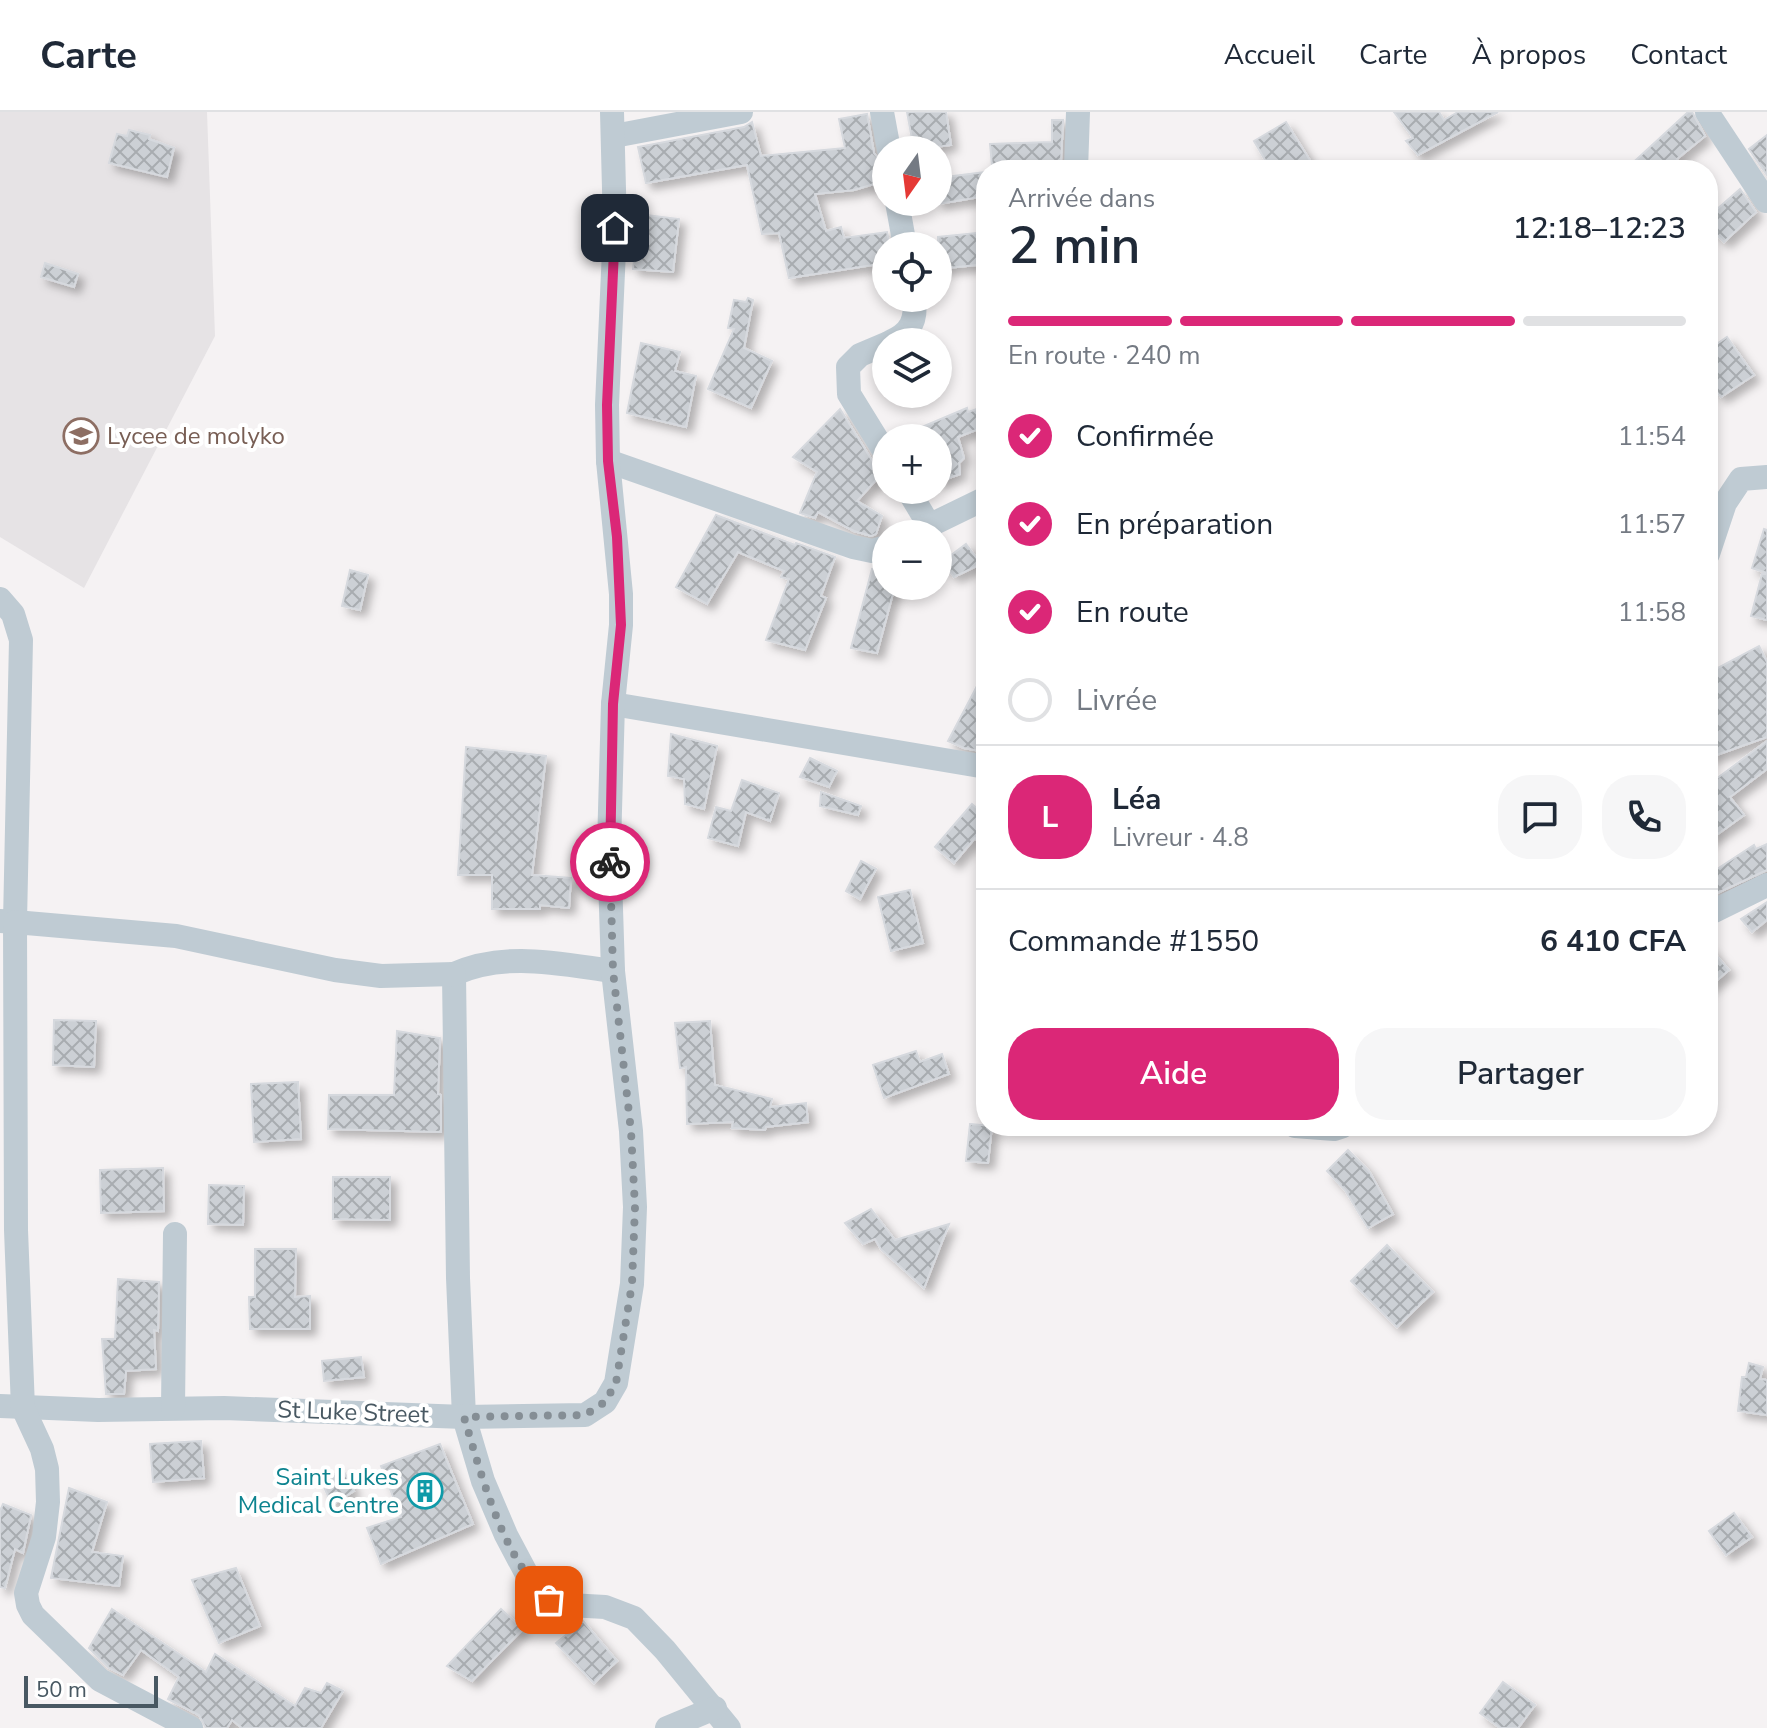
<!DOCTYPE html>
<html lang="fr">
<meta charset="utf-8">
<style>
:root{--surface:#fff;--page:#f6f6f7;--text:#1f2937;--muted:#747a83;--line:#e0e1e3;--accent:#db2777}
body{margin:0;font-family:"Nunito Sans",sans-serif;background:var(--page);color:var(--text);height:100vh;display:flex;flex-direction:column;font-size:30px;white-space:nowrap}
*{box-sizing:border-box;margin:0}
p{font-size:26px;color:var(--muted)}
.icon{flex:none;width:44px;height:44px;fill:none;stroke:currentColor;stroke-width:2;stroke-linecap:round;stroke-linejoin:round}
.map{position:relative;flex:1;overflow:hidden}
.details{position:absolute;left:976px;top:48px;width:742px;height:976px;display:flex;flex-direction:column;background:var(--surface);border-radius:32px;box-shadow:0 4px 12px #0003}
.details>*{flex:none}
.needle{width:52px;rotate:194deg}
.fabs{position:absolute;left:872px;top:24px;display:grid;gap:16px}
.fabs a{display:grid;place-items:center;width:80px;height:80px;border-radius:50%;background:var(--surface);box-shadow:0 4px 12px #0003;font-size:40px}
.scale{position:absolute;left:24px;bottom:20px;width:134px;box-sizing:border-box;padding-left:8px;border:4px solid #485862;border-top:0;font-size:22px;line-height:28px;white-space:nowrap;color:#485862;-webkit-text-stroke:6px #fff;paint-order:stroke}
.pin{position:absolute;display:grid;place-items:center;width:68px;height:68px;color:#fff;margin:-34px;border-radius:16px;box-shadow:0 4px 12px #0006}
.courier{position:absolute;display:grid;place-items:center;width:80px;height:80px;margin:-40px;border:6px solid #db2777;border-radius:50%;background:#fff;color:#222;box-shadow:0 2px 10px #0007}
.head em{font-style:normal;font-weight:600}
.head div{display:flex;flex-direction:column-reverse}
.head{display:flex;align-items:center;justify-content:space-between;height:136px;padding:0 32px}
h1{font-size:52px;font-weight:600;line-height:60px}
.bar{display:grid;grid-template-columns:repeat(4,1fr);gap:12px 8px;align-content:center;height:96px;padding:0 32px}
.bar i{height:10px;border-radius:6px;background:var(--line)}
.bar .selected{background:var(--accent)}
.bar p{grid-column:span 4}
.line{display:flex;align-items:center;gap:20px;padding:0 32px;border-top:2px solid var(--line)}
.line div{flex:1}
.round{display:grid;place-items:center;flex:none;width:84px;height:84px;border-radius:32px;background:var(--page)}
ol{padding:0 32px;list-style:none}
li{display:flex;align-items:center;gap:24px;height:88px}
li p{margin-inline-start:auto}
li .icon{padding:8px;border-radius:50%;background:var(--accent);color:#fff;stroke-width:4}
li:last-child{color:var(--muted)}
li i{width:44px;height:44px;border:4px solid var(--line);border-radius:50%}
.cta{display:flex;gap:16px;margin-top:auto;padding:16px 32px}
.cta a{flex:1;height:92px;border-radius:32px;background:var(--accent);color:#fff;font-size:32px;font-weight:600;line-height:92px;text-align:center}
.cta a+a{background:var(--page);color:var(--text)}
header{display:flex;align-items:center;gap:48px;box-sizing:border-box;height:112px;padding:0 40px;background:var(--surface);border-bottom:2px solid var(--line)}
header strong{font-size:38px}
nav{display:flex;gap:44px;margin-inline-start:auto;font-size:28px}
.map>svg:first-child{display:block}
</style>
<header>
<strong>Carte</strong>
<nav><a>Accueil</a><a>Carte</a><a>À propos</a><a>Contact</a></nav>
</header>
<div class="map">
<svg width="1767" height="1616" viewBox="0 0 1767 1616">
<defs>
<pattern id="building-cross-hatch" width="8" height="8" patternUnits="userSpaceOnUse" patternTransform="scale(2)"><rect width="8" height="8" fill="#ccd0d5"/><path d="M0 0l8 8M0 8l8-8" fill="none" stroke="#a8acb0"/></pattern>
<filter id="shadow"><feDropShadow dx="6" dy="6" stdDeviation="4" flood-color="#0004"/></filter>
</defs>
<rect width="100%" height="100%" fill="#f5f2f3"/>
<!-- education -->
<path fill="#e6e3e5" d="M0,0h207l8,224 -131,252 -84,-51z"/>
<!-- building -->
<g fill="url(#building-cross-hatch)" stroke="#d6d9de" stroke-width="2" filter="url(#shadow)">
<path d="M907,0h39l5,33 -37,5z"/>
<path d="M1394,0h45l5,8 14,-8h40l-80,43 -12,-14 7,-3z"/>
<path d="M1688,0h4l13,24 -28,23 8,11h-60z"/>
<path d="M867,2l7,39 7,9 3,19 -30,9 -39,4 11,37 15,-4 3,11 43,-6 3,14h-4v17l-97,15 -10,-45 -17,1 -15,-69 -101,18 -8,-36 106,-20 8,-5 9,34 84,-8 -6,-29z"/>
<path d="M1052,8h11l-2,41 -3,1 -1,8h-35l1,-5 -31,1 -2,-22 62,-2z"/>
<path d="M1286,10l30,48h-45l-17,-29z"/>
<path d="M129,18l21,5 -1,4 25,9 -7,29 -58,-14 8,-29 10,2z"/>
<path d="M1767,23v40l-18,-26z"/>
<path d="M986,60v24l-48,8v-26z"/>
<path d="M1740,77l16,23 -32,30 -16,-16v-9z"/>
<path d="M639,102l40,5 -6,53 -40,-3z"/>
<path d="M986,120v32l-48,5v-32z"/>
<path d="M45,151l33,11 -4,13 -33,-10z"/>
<path d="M748,186l5,2 -9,48 28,13 -21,47 -43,-19 26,-60 -6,-1 6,-28 12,2z"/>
<path d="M1727,225l27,38 -33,22 -13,-15v-32z"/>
<path d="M641,231l39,9 -5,19 21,5 -10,51 -59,-14z"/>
<path d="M986,294v20l-28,11 6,21 -5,5 1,11 -22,8v-44h-42l71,-30 1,4z"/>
<path d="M840,297l33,53 13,7 -29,32 25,15 -6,18 -5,2 -17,-5 -36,-19 -3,6 -15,-5 17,-41 -24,-15z"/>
<path d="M716,403l79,30 1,-2 39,14 -14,39 5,2 -21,52 -39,-10 23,-61 -8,-2 3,-6 -46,-19 -31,52 -31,-17z"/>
<path d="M1764,417l3,1v43l-15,-5z"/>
<path d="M966,432l15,20 -27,13 -12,-15z"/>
<path d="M872,457l14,4v13h9l-18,67 -26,-5z"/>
<path d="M350,458l18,5 -8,35 -18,-4z"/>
<path d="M1762,462h5v46l-16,-4z"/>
<path d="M1759,534l8,16v75l-59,21v-85z"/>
<path d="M986,557v83l-22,-4 -16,-7z"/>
<path d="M671,622l46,12 -13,63 -19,-5 -1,-25 -16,-3z"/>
<path d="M1767,629v28l-37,28 14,18 -36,26v-56z"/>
<path d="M466,635l80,9 -14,119 39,3 -2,30 -29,-3v4h-48v-34h-34z"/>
<path d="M810,646l27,13 -8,16 -29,-10z"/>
<path d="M742,668l37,13 -9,28 -24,-9 -8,34 -30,-8 8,-31 15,4z"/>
<path d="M821,680l40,14 -3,9 -38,-9z"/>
<path d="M972,692l14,12v35l-11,-13 -21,25 -19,-16z"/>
<path d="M1767,732v26l-54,25 -5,-11 10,-6 -4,-7 40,-26 2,4z"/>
<path d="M861,749l15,8 -16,30 -14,-8z"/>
<path d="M910,778l13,53 -32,8 -13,-54z"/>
<path d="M1767,790v18l-15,12 -11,-13z"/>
<path d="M1708,834l21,24 -21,18z"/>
<path d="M54,908l42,1 -2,46 -41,-2z"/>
<path d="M710,909l5,64 57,14 -2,8 36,-4 2,19 -42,5 -1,3 -33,-2 1,-6 -46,2 -1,-57 -6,1 -5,-45z"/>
<path d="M397,919l43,7 -2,56 3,1v37l-113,-3 1,-34h65z"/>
<path d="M916,939l4,11 22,-8 7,20 -65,24 -11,-33z"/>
<path d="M298,970l3,57 -47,3 -3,-58z"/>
<path d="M970,1012l22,2 -4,37 -22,-2z"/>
<path d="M1348,1038l21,21 24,43 -25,14 -23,-38 -18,-19z"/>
<path d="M163,1056l1,43 -63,2 -1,-43z"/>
<path d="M333,1065h57v43l-57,-1z"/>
<path d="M209,1073l35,1 -1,39 -35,-1z"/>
<path d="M871,1097l24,31 54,-16 -25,64 -43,-39 -6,-10 -12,5 -18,-21z"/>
<path d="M1387,1133l46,47 -36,35 -46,-46z"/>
<path d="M255,1137h41l-1,48 15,-1v33h-60l-1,-32h6z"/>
<path d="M118,1167l41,3 -1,49 -4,-1 2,39 -30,2 -2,23h-18l-4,-55h13z"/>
<path d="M361,1245l3,20 -40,4 -2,-20z"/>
<path d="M1749,1251l14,4 -3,12 7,1v35l-29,-4 4,-34h4z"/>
<path d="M201,1329l3,37 -51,4 -3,-38z"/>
<path d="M440,1332l33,80 -92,40 -14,-36 34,-11 -20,-51z"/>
<path d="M343,1358l11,21 -22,14 -11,-25z"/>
<path d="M69,1376l38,14 -15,50 31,4 -4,30 -68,-8z"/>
<path d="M3,1392l28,11 -8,38 -8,-4 -10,39 -5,-1v-76z"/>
<path d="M1734,1401l18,24 -26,18 -17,-24z"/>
<path d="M236,1456l24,58 -41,17 -27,-63z"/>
<path d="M112,1497l94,63 9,-18 80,52 10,-18 16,5 6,-10 16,8 -22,37h-79l-10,-8 -5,8h-21l-7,-13 -31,-16 11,-22 -38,-27 -18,25 -14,-7 -20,-20z"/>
<path d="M501,1497l22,20 -51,52 -25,-15z"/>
<path d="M583,1509l34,40 -23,22 -38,-40z"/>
<path d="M1503,1570l32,23 -17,23h-18l-20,-15z"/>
</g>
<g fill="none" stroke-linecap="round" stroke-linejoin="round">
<!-- minor -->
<g stroke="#bfcbd3" stroke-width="24">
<path d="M882,0l7,38"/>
<path d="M1707,0l59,89"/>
<path d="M614,24l127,-24"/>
<path d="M1076,58l2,-58"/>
<path d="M897,90l8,44"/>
<path d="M890,230c21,-9 27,-22 24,-44"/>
<path d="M886,232l-26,11 -12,12 1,27 37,60"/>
<path d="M608,349l245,86 19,4 14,-4"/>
<path d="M908,378l21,35"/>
<path d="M912,422l74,-36"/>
<path d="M1708,442l17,-51 16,-24 26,-2"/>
<path d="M0,487l13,15 8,26 -6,282 -15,-1"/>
<path d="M613,592l373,63"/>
<path d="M1708,802l59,-29"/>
<path d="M613,859c-53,-7 -108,-20 -159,3l4,304 6,139 19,64 23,54 26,49 17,16 20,5 36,2 29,11 31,32 64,78"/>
<path d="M1295,1014l39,3 9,-3"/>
<path d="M0,1294l98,4 126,-2 240,9 121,-2 20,-13 11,-19 16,-99 3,-77 -4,-76 -18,-160 -4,-125 4,-142 8,-79v-31l-13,-133 -1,-56 8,-177 -3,-116"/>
<path d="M173,1296l2,-174"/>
<path d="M191,1616l-91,-48 -67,-65 -5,-10 -2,-12 18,-56 4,-35 -1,-33 -5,-20 -19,-41 -7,-178 -1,-308 161,14 159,34 46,6 73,-2"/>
<path d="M667,1616l48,-20"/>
</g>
</g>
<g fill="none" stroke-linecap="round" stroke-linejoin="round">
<!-- done -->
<path stroke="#858e95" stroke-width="8" stroke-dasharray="0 14.4" d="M549,1488c-47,-43 -67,-123 -85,-183l121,-2 20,-13 11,-19 16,-99 3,-77 -4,-76 -18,-160 -3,-109"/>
<!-- route -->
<path stroke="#db2777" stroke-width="10" d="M610,750l3,-158 8,-79 -4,-88 -9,-76 -1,-56 8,-177"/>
</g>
<!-- icons -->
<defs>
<symbol id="school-ring" viewBox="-11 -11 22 22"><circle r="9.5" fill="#fff" stroke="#8d6e63" stroke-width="1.5"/><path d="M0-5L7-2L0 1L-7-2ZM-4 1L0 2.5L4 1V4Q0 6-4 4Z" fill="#8d6e63"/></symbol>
<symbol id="building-ring" viewBox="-11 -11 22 22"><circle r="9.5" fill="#fff" stroke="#0f9aa8" stroke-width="1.5"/><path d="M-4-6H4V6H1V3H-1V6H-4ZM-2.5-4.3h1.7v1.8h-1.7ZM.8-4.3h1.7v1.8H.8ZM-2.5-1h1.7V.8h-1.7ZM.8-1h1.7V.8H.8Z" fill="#0f9aa8"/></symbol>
</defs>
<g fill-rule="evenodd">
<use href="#school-ring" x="61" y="304" width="40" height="40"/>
<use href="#building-ring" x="405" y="1359" width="40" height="40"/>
</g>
<g text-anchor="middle" stroke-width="8" stroke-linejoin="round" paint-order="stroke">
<!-- education labels -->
<g font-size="24" fill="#785e54" stroke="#fff" text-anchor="start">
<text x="107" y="332">Lycee de molyko</text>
</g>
<!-- street labels -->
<g font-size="24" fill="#485862" stroke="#fff">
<text transform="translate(353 1300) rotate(2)" y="8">St Luke Street</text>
</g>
<!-- culture labels -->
<g font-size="24" fill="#0d838f" stroke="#fff" text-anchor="end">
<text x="399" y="1373">Saint Lukes<tspan x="399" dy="28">Medical Centre</tspan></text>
</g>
</g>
</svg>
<div class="fabs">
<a><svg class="needle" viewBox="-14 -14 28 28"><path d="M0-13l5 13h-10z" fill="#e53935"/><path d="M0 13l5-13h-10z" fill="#747a83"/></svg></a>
<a><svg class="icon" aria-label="locate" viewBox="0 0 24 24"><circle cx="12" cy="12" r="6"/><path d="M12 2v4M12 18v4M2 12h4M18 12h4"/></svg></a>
<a><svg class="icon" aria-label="layers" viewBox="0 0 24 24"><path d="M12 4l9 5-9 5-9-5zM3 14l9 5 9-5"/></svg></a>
<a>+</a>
<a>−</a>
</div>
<div class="scale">50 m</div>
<div class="pin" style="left:549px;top:1488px;background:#ea580c"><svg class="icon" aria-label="bag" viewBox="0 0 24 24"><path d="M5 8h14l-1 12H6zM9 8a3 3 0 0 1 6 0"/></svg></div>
<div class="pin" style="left:615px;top:116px;background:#1f2937"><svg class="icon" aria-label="home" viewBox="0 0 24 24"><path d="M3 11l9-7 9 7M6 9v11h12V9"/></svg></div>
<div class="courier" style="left:610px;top:750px"><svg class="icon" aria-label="bike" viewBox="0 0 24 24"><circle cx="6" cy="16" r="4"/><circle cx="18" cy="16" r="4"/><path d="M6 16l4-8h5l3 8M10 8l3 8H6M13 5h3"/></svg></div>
<section class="details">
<div class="head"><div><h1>2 min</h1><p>Arrivée dans</p></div><em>12:18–12:23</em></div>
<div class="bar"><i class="selected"></i><i class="selected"></i><i class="selected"></i><i></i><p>En route · 240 m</p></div>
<ol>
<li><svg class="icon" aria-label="check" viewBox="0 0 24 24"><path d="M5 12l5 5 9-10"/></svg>Confirmée<p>11:54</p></li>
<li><svg class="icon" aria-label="check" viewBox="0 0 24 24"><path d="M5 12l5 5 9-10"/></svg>En préparation<p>11:57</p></li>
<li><svg class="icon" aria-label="check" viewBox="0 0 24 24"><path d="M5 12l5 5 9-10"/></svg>En route<p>11:58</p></li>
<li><i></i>Livrée</li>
</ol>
<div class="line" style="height:144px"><b class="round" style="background:var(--accent);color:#fff">L</b><div><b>Léa</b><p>Livreur · 4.8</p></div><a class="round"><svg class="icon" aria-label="chat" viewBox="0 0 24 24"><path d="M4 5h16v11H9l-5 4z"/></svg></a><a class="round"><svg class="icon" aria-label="phone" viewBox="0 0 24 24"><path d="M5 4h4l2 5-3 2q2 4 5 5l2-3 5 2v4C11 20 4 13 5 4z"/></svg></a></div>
<div class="line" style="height:104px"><div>Commande #1550</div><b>6 410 CFA</b></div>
<div class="cta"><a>Aide</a><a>Partager</a></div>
</section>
</div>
